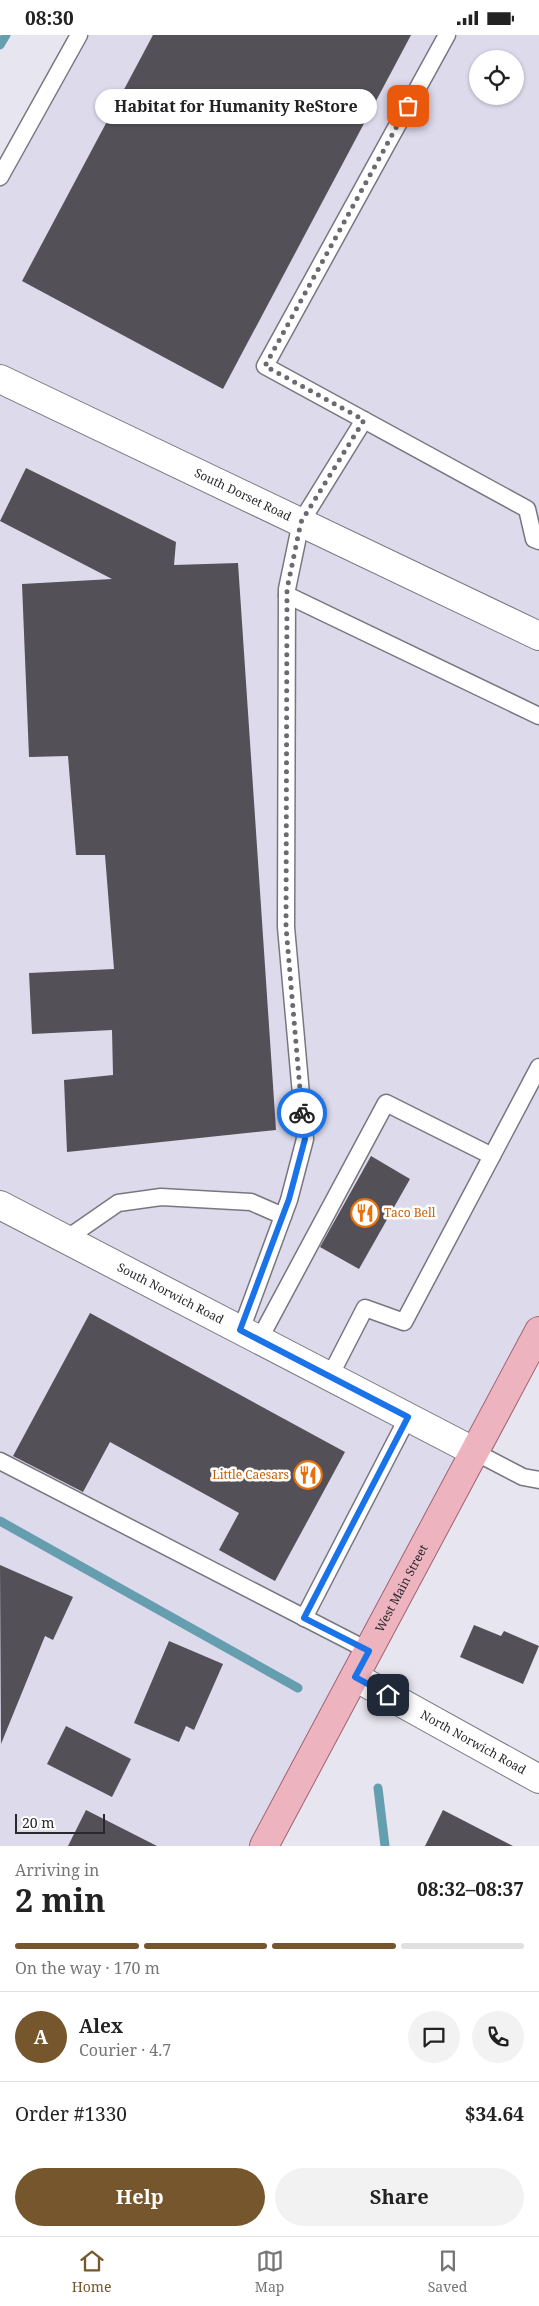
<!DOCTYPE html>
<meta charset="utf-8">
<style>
:root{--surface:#fff;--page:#f2f2f2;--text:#222;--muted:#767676;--line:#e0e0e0;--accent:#76562c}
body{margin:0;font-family:"Noto Serif",serif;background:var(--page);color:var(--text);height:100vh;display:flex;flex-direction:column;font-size:19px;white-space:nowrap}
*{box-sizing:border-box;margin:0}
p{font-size:16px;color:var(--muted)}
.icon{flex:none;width:28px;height:28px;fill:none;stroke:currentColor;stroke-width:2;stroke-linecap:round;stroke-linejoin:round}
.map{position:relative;height:1811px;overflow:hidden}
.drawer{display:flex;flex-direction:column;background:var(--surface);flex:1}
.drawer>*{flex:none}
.tools{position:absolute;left:469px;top:15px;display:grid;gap:10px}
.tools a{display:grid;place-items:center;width:55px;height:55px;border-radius:50%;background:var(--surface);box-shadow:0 1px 4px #0004;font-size:25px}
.scale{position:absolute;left:15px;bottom:12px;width:90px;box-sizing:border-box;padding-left:5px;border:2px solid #29282c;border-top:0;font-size:14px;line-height:18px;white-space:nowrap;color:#29282c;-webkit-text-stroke:4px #fff;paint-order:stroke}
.pin{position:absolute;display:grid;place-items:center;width:42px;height:42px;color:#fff;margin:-21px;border-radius:10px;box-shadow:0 2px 8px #0006}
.courier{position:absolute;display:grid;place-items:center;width:50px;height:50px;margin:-25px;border:4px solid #1a73e8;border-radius:50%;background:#fff;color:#222;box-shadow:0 1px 6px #0007}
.bubble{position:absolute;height:35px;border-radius:18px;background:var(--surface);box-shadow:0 1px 4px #0004;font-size:16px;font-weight:700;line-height:35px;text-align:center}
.overview em{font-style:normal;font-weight:700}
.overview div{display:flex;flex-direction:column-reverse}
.overview{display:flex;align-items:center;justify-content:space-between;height:85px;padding:0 15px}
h1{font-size:32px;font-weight:700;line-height:38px}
.bar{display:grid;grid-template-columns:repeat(4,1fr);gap:8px 5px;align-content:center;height:60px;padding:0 15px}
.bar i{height:6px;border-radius:4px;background:var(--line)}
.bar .current{background:var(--accent)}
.bar p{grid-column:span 4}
.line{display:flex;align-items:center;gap:12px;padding:0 15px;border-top:1px solid var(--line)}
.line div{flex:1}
.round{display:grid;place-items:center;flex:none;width:52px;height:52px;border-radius:26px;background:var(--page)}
.action{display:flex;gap:10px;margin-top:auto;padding:10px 15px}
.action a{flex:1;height:58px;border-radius:30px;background:var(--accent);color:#fff;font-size:20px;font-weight:700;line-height:58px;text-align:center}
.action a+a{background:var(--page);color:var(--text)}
.status{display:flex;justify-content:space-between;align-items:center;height:35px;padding:0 25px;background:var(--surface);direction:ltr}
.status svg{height:14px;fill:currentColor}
.tabs{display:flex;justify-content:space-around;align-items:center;height:70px;border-top:1px solid var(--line);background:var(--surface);font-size:14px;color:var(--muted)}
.tabs a{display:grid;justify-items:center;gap:2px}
.tabs .current{color:var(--accent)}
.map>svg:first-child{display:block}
</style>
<div class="status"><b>08:30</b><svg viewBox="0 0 49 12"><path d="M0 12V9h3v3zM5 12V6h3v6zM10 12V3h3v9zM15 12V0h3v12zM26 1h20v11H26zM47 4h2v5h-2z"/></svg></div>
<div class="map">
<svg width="539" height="1811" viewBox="0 0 539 1811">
<rect width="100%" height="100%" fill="#e7e6f0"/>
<!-- built -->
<path fill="#dddaec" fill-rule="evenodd" d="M81,0h458v1296l-275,515h-264v-1663zM478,24h37v37h-37z"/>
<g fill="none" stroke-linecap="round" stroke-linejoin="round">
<!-- stream -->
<g stroke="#659eae" stroke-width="9">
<path d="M0,10l6,-10"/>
<path d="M0,1486l298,167"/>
<path d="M378,1753l7,58"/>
</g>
</g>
<!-- building -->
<g fill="#545058">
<path d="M153,0h258l-188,354 -201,-108z"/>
<path d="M26,433l150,74 -2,23 64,-2 38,567 -209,22 -3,-72 49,-5 -1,-45 -80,4 -3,-61 85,-4 -9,-114h-29l-8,-99 -39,1 -7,-173 90,-5 -112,-58z"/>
<path d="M371,1121l39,23 -51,90 -39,-22z"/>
<path d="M90,1278l255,139 -70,129 -56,-31 20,-37 -129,-71 -27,50 -70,-36z"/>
<path d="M0,1530l73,32 -20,43 -8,-4 -44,108z"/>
<path d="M474,1590l27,11 3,-5 35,15 -16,38 -63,-27z"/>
<path d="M169,1606l54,23 -29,66 -8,-4 -7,16 -45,-19z"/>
<path d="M66,1691l65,33 -19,38 -65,-33z"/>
<path d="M86,1775l71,36h-89z"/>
<path d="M443,1775l70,36h-88z"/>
</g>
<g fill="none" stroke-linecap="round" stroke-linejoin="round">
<defs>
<g id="lane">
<path d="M447,0l-182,331 262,143 7,30 5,2"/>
<path d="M0,142l79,-142"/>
<path d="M287,560l252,121"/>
<path d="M66,1204l52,-36 43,-6 90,5 32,14"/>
<path d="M241,1295l48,-130 16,-61 -19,-212 1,-338 14,-67 63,-102"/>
<path d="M259,1305l127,-237 106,53"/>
<path d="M330,1341l35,-68 39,14 135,-255"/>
<path d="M475,1417l48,25 16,3"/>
<path d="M0,1426l369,190"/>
<path d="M304,1583l104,-201"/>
</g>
<g id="street">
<path id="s1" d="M0,344l539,257"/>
<path id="s2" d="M0,1170l475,247"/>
<path id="s3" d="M355,1642l184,102"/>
</g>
<g id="primary">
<path id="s4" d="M264,1811l275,-515"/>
</g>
</defs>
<!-- lane casing -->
<use href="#lane" stroke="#787780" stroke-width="19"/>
<!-- street casing -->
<use href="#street" stroke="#787780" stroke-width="30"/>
<!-- primary casing -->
<use href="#primary" stroke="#a16270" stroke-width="30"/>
<!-- lane -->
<use href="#lane" stroke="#fff" stroke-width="16"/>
<!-- street -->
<use href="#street" stroke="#fff" stroke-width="28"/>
<!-- primary -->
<use href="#primary" stroke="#edb4bf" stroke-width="28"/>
</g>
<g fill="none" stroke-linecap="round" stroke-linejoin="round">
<!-- done -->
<path stroke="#6c6a71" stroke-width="5" stroke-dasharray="0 9" d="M302,1078l-16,-186 1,-338 14,-67 63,-102 -99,-54 143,-260"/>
<!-- route -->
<path stroke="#1a73e8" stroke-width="6" d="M302,1078l3,26 -16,60 -49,131 168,87 -104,201 65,33 -14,26 33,18"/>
</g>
<!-- icons -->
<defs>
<symbol id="restaurant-ring" viewBox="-11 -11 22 22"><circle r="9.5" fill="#fff" stroke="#e8710a" stroke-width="1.5"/><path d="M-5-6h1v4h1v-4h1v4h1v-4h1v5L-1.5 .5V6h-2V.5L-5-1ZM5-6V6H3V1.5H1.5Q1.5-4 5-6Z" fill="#e8710a"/></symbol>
</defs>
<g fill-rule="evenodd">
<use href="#restaurant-ring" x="349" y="1162" width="32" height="32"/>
<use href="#restaurant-ring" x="292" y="1424" width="32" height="32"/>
</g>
<g text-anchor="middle" stroke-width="5" stroke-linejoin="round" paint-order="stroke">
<!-- street labels -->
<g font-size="12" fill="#29282c" stroke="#fff">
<text dy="4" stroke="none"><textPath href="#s1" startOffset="269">South Dorset Road</textPath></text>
<text dy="4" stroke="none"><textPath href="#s2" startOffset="192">South Norwich Road</textPath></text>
<text dy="4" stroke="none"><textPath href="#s4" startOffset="292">West Main Street</textPath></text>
<text dy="4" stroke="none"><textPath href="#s3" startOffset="135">North Norwich Road</textPath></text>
</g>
<!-- food labels -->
<g font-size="12" fill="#c56008" stroke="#fff" text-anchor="start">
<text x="384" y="1182">Taco Bell</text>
<text x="289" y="1444" text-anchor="end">Little Caesars</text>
</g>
</g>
</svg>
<div class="tools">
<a><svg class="icon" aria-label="locate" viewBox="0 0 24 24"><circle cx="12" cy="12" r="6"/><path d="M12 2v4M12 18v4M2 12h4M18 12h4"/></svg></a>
</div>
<div class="scale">20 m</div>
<div class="pin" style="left:408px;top:71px;background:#ea580c"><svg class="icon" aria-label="bag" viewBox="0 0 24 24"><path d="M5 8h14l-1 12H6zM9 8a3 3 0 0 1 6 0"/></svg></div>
<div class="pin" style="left:388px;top:1660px;background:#1f2937"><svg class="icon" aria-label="home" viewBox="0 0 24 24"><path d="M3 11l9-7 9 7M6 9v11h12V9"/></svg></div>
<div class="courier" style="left:302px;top:1078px"><svg class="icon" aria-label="bike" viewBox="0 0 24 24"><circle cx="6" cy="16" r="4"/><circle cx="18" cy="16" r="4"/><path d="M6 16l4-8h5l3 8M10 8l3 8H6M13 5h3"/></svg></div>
<div class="bubble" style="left:95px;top:54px;width:282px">Habitat for Humanity ReStore</div>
</div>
<section class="drawer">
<div class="overview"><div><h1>2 min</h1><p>Arriving in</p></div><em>08:32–08:37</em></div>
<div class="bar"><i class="current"></i><i class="current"></i><i class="current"></i><i></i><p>On the way · 170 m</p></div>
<div class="line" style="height:90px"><b class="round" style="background:var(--accent);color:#fff">A</b><div><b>Alex</b><p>Courier · 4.7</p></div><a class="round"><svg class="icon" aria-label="chat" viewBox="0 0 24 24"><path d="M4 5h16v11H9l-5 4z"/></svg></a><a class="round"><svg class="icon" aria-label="phone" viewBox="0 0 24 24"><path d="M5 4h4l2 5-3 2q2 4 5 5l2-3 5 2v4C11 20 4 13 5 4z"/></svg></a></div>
<div class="line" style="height:65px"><div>Order #1330</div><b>$34.64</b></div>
<div class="action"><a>Help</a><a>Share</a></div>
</section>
<nav class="tabs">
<a class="current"><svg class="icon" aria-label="home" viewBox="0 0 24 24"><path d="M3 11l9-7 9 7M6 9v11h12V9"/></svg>Home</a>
<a><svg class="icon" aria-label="map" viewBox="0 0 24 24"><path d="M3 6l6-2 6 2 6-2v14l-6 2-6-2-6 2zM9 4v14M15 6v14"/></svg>Map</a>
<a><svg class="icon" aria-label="saved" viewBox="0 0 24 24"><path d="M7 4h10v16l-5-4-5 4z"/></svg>Saved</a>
</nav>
